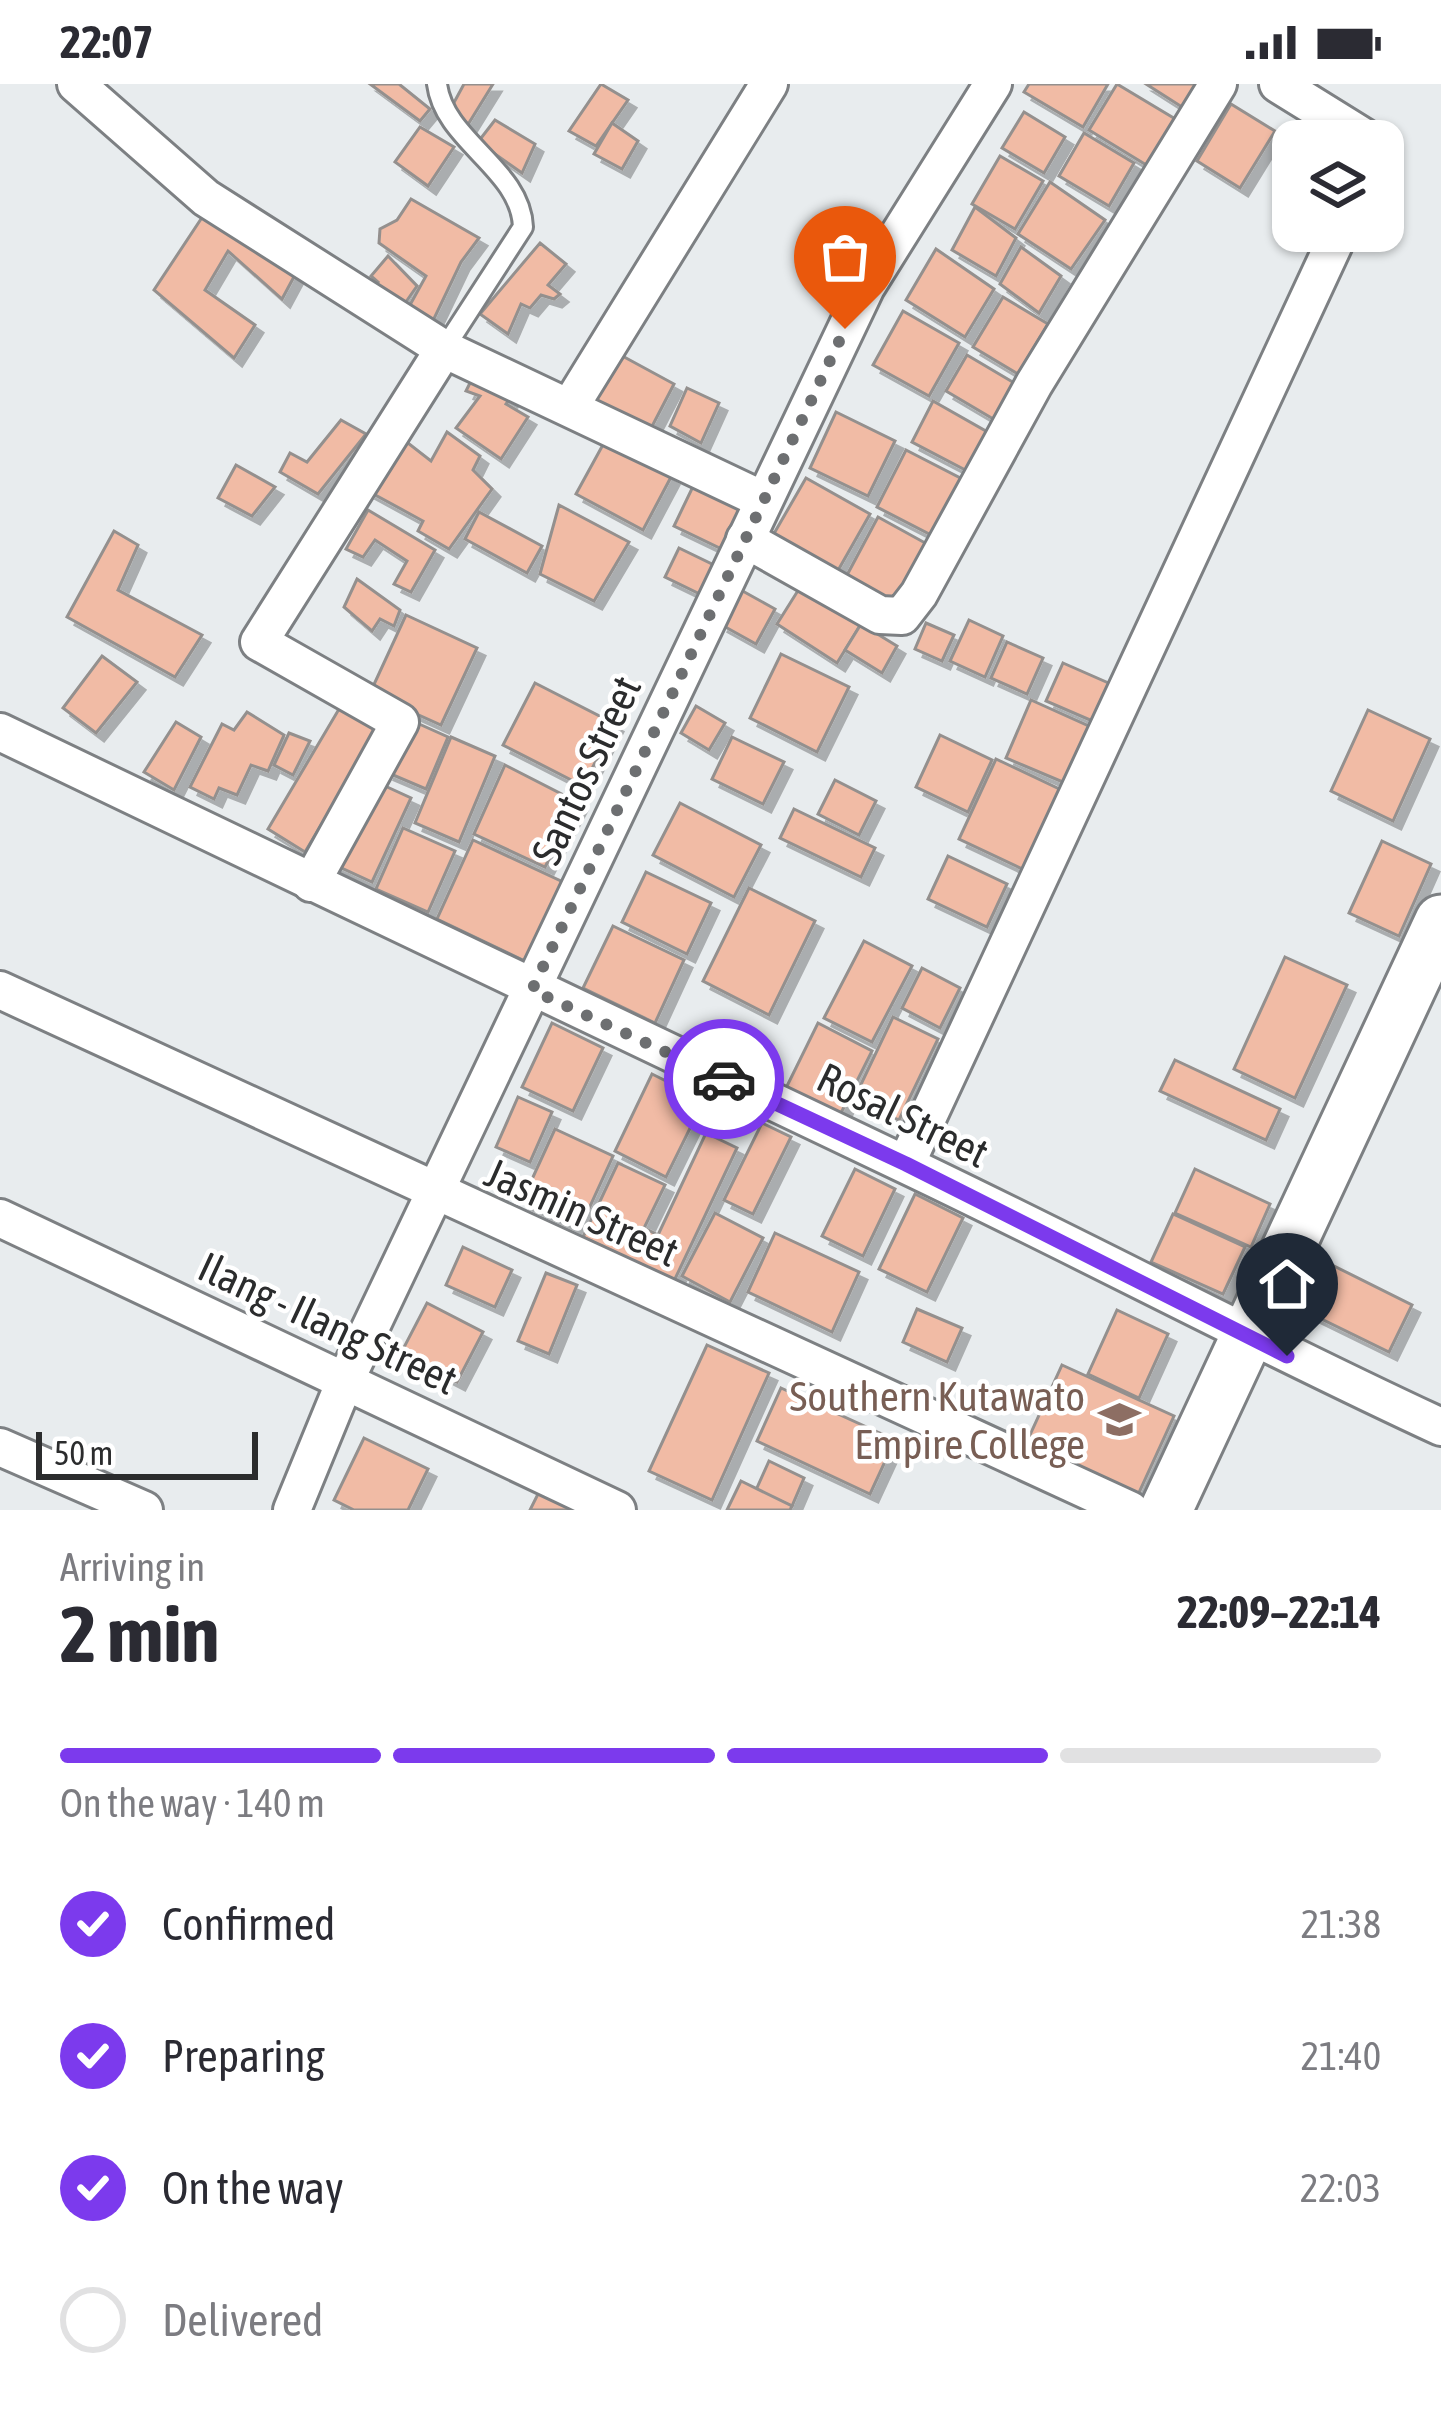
<!DOCTYPE html>
<meta charset="utf-8">
<style>
:root{--surface:#fff;--page:#f7f7f7;--text:#2b2b33;--muted:#7c7c81;--line:#e1e1e2;--accent:#7c3aed}
body{margin:0;font-family:"Asap Condensed",sans-serif;background:var(--page);color:var(--text);height:100vh;display:flex;flex-direction:column;font-size:45px;white-space:nowrap}
*{box-sizing:border-box;margin:0}
p{font-size:39px;color:var(--muted)}
.icon{flex:none;width:66px;height:66px;fill:none;stroke:currentColor;stroke-width:2;stroke-linecap:round;stroke-linejoin:round}
.map{position:relative;height:1426px;overflow:hidden}
.drawer{display:flex;flex-direction:column;background:var(--surface);flex:1}
.drawer>*{flex:none}
.tools{position:absolute;left:1272px;top:36px;display:grid;gap:24px}
.tools a{display:grid;place-items:center;width:132px;height:132px;border-radius:24px;background:var(--surface);box-shadow:0 3px 9px #0004;font-size:60px}
.scale{position:absolute;left:36px;bottom:30px;width:222px;box-sizing:border-box;padding-left:12px;border:6px solid #2b2c2d;border-top:0;font-size:33px;line-height:42px;white-space:nowrap;color:#2b2c2d;-webkit-text-stroke:9px #fff;paint-order:stroke}
.pin{position:absolute;display:grid;place-items:center;width:102px;height:102px;color:#fff;margin:-123px -51px;border-radius:50% 50% 50% 0;rotate:-45deg;box-shadow:0 0 12px #0007}
.pin .icon{rotate:45deg}
.courier{position:absolute;display:grid;place-items:center;width:120px;height:120px;margin:-60px;border:9px solid #7c3aed;border-radius:50%;background:#fff;color:#222;box-shadow:0 3px 15px #0007}
.summary em{font-style:normal;font-weight:700}
.summary div{display:flex;flex-direction:column-reverse}
.summary{display:flex;align-items:center;justify-content:space-between;height:204px;padding:0 60px}
h1{font-size:78px;font-weight:700;line-height:90px}
.bar{display:grid;grid-template-columns:repeat(4,1fr);gap:18px 12px;align-content:center;height:144px;padding:0 60px}
.bar i{height:15px;border-radius:9px;background:var(--line)}
.bar .current{background:var(--accent)}
.bar p{grid-column:span 4}
ol{padding:0 60px;list-style:none}
li{display:flex;align-items:center;gap:36px;height:132px}
li p{margin-inline-start:auto}
li .icon{padding:12px;border-radius:50%;background:var(--accent);color:#fff;stroke-width:4}
li:last-child{color:var(--muted)}
li i{width:66px;height:66px;border:6px solid var(--line);border-radius:50%}
.status{display:flex;justify-content:space-between;align-items:center;height:84px;padding:0 60px;background:var(--surface);direction:ltr}
.status svg{height:33px;fill:currentColor}
.map>svg:first-child{display:block}
</style>
<div class="status"><b>22:07</b><svg viewBox="0 0 49 12"><path d="M0 12V9h3v3zM5 12V6h3v6zM10 12V3h3v9zM15 12V0h3v12zM26 1h20v11H26zM47 4h2v5h-2z"/></svg></div>
<div class="map">
<svg width="1441" height="1426" viewBox="0 0 1441 1426">
<defs>
<filter id="shadow"><feDropShadow dx="8" dy="8" stdDeviation="0" flood-color="#0004"/></filter>
</defs>
<rect width="100%" height="100%" fill="#e8ecee"/>
<!-- building -->
<g fill="#f1bba5" stroke="#94908e" stroke-width="3" filter="url(#shadow)">
<path d="M370,0h29l31,25 -10,12z"/>
<path d="M464,0h29l-26,42 -16,-18z"/>
<path d="M601,0l27,16 -32,46 -27,-15z"/>
<path d="M1029,0h79l-25,43 -59,-35z"/>
<path d="M1117,0l60,36 -29,46 -59,-36z"/>
<path d="M1146,0h51l-15,23z"/>
<path d="M1231,20l44,27 -35,57 -43,-27z"/>
<path d="M1024,28l41,25 -21,36 -42,-25z"/>
<path d="M495,36l40,24 -13,29 -44,-31z"/>
<path d="M612,39l26,18 -16,28 -28,-15z"/>
<path d="M420,43l34,20 -26,39 -33,-24z"/>
<path d="M1084,49l50,30 -25,43 -50,-30z"/>
<path d="M1000,72l43,25 -28,48 -43,-25z"/>
<path d="M1050,98l55,38 -34,49 -53,-35z"/>
<path d="M411,115l68,39 -18,24 -31,65 -25,-13 21,-38 -47,-33 1,-14 17,-9z"/>
<path d="M975,123l41,31 -20,38 -44,-26z"/>
<path d="M203,132l93,57 -14,26 -54,-48 -23,39 50,35 -21,33 -80,-68z"/>
<path d="M540,159l26,21 -18,21 12,9 -6,5 -13,-4 -11,13 -9,-4 -13,30 -28,-20z"/>
<path d="M1021,163l40,29 -22,37 -39,-29z"/>
<path d="M936,165l58,40 -29,48 -59,-37z"/>
<path d="M388,172l29,30 -16,23 -29,-21 6,-6 -7,-6z"/>
<path d="M1003,213l45,27 -30,50 -45,-27z"/>
<path d="M903,227l56,32 -30,53 -56,-31z"/>
<path d="M615,268l59,32 -27,52 -60,-32z"/>
<path d="M967,271l49,29 -21,36 -49,-29z"/>
<path d="M473,293l40,17 -7,10 22,13 -27,42 -45,-31 24,-32 -14,-5z"/>
<path d="M687,304l32,15 -18,40 -31,-17z"/>
<path d="M933,317l58,33 -18,40 -61,-32z"/>
<path d="M836,328l59,29 -27,55 -58,-28z"/>
<path d="M341,336l25,14 -48,60 -38,-22 10,-19 17,9z"/>
<path d="M447,348l33,24 -7,14 19,19 -43,60 -31,-18 5,-10 -55,-30 30,-43 10,-5 23,18z"/>
<path d="M605,357l66,36 -28,53 -67,-36z"/>
<path d="M906,366l62,32 -29,57 -62,-32z"/>
<path d="M236,381l39,22 -23,29 -34,-18z"/>
<path d="M699,390l53,26 -24,52 -54,-26z"/>
<path d="M806,394l64,36 -34,60 -64,-37z"/>
<path d="M559,421l70,37 -35,59 -54,-27z"/>
<path d="M368,426l67,40 -24,42 -17,-8 13,-23 -32,-21 -12,17 -17,-8z"/>
<path d="M479,428l63,34 -15,27 -62,-34z"/>
<path d="M878,433l49,27 -33,60 -48,-27z"/>
<path d="M114,447l24,14 -20,45 84,45 -27,42 -108,-60z"/>
<path d="M679,464l39,19 -14,29 -39,-19z"/>
<path d="M357,495l43,31 -6,16 -14,-7 -8,12 -28,-24z"/>
<path d="M804,497l60,38 -27,44 -60,-39z"/>
<path d="M739,505l36,20 -19,35 -36,-20z"/>
<path d="M406,531l71,33 -36,77 -71,-32z"/>
<path d="M969,536l34,16 -18,41 -35,-16z"/>
<path d="M926,539l28,12 -12,26 -27,-12z"/>
<path d="M861,540l36,22 -15,27 -37,-23z"/>
<path d="M1007,558l36,16 -16,36 -36,-16z"/>
<path d="M781,570l68,33 -32,65 -67,-34z"/>
<path d="M102,572l35,26 -41,51 -33,-25z"/>
<path d="M1063,579l50,22 -16,38 -51,-22z"/>
<path d="M535,599l80,41 -32,62 -80,-41z"/>
<path d="M1031,616l71,32 -25,56 -71,-30z"/>
<path d="M342,620l38,23 -75,125 -37,-23z"/>
<path d="M696,622l29,17 -16,27 -28,-17z"/>
<path d="M1368,626l62,29 -37,82 -62,-30z"/>
<path d="M247,628l37,23 -16,36 -17,-6 -14,30 -18,-7 -5,11 -24,-12 32,-63 12,6z"/>
<path d="M408,635l40,18 -22,52 -40,-17z"/>
<path d="M176,638l25,15 -27,53 -30,-18z"/>
<path d="M289,649l21,8 -17,34 -19,-10z"/>
<path d="M940,651l52,25 -24,52 -52,-25z"/>
<path d="M451,653l44,19 -36,86 -44,-19z"/>
<path d="M732,653l52,25 -21,42 -51,-25z"/>
<path d="M996,675l76,36 -37,80 -76,-36z"/>
<path d="M505,681l74,38 -34,64 -71,-33z"/>
<path d="M372,696l39,18 -39,84 -39,-18z"/>
<path d="M835,696l41,21 -17,34 -41,-21z"/>
<path d="M680,719l81,42 -27,52 -81,-42z"/>
<path d="M794,725l81,39 -14,29 -81,-39z"/>
<path d="M403,744l52,23 -27,61 -52,-23z"/>
<path d="M473,756l90,42 -36,80 -90,-43z"/>
<path d="M1382,757l49,23 -32,72 -50,-23z"/>
<path d="M948,772l59,28 -20,43 -59,-28z"/>
<path d="M646,788l65,31 -24,51 -65,-32z"/>
<path d="M749,804l66,33 -46,94 -66,-34z"/>
<path d="M613,842l71,34 -29,63 -72,-35z"/>
<path d="M864,857l48,25 -40,76 -48,-24z"/>
<path d="M1285,873l62,28 -52,113 -61,-29z"/>
<path d="M922,884l38,20 -20,40 -38,-20z"/>
<path d="M893,933l45,22 -39,81 -45,-21z"/>
<path d="M552,939l51,25 -30,63 -51,-24z"/>
<path d="M818,939l54,28 -32,64 -54,-27z"/>
<path d="M1175,976l105,49 -14,31 -106,-49z"/>
<path d="M652,990l52,26 -38,77 -51,-26z"/>
<path d="M518,1013l34,15 -22,50 -34,-15z"/>
<path d="M762,1039l29,14 -38,77 -29,-14z"/>
<path d="M555,1045l58,27 -33,72 -58,-27z"/>
<path d="M706,1049l31,15 -63,133 -91,-44 35,-74 47,22 -21,43 14,7z"/>
<path d="M855,1085l40,20 -32,67 -41,-20z"/>
<path d="M1195,1085l75,35 -19,43 -76,-34z"/>
<path d="M915,1110l48,24 -36,74 -48,-23z"/>
<path d="M715,1129l48,25 -33,64 -48,-26z"/>
<path d="M1173,1130l72,33 -22,47 -72,-32z"/>
<path d="M775,1149l84,39 -27,60 -84,-40z"/>
<path d="M463,1163l49,23 -17,37 -49,-22z"/>
<path d="M1318,1174l94,47 -23,47 -94,-46z"/>
<path d="M546,1189l31,12 -28,69 -31,-13z"/>
<path d="M427,1219l56,29 -26,50 -56,-29z"/>
<path d="M917,1225l45,19 -15,34 -44,-20z"/>
<path d="M1117,1226l51,24 -29,64 -51,-24z"/>
<path d="M707,1261l62,28 -57,127 -63,-29z"/>
<path d="M1062,1281l112,51 -38,83 -112,-51z"/>
<path d="M781,1304l114,52 -25,54 -113,-53z"/>
<path d="M364,1354l64,31 -20,41h-54l-20,-10z"/>
<path d="M769,1377l35,17 -12,28 -36,-16z"/>
<path d="M741,1397l51,25 -2,4h-63z"/>
<path d="M541,1404l29,15 -3,7h-37z"/>
</g>
<g fill="none" stroke-linecap="round" stroke-linejoin="round">
<defs>
<path id="lane" d="M437,0c7,57 84,85 86,143l-79,122"/>
<g id="street">
<path d="M76,0l130,114 238,151 317,150"/>
<path d="M1278,0l92,57"/>
<path d="M571,321l198,-321"/>
<path d="M745,455l135,76 22,1 17,-22 115,-210 184,-300"/>
<path d="M0,648c300,145 602,287 902,431 181,86 357,180 539,264"/>
<path d="M311,799l89,-161 -141,-80 185,-293"/>
<path d="M0,906l1130,520"/>
<path d="M906,1080l434,-933"/>
<path d="M0,1134l617,292"/>
<path d="M0,1363l144,63"/>
<path d="M292,1426l53,-129 521,-1094 127,-203"/>
</g>
<path id="secondary" d="M1166,1426l275,-589"/>
</defs>
<!-- lane casing -->
<use href="#lane" stroke="#7d8083" stroke-width="24"/>
<!-- street casing -->
<use href="#street" stroke="#7d8083" stroke-width="42"/>
<!-- secondary casing -->
<use href="#secondary" stroke="#7d8083" stroke-width="57"/>
<!-- lane -->
<use href="#lane" stroke="#fff" stroke-width="18"/>
<!-- street -->
<use href="#street" stroke="#fff" stroke-width="36"/>
<!-- secondary -->
<use href="#secondary" stroke="#fff" stroke-width="51"/>
</g>
<g fill="none" stroke-linecap="round" stroke-linejoin="round">
<!-- done -->
<path stroke="#6d6f71" stroke-width="12" stroke-dasharray="0 21.6" d="M724,995l-192,-89 313,-661"/>
<!-- route -->
<path stroke="#7c3aed" stroke-width="15" d="M724,995l182,85 381,192"/>
</g>
<!-- icons -->
<defs>
<symbol id="university-bare" viewBox="-9 -9 18 18"><path d="M0-5L7-2L0 1L-7-2ZM-4 1L0 2.5L4 1V4Q0 6-4 4Z" fill="#8d6e63" stroke="#fff" stroke-width="2.5" paint-order="stroke"/></symbol>
</defs>
<g fill-rule="evenodd">
<use href="#university-bare" x="1090" y="1306" width="59" height="59"/>
</g>
<g text-anchor="middle" stroke-width="9" stroke-linejoin="round" paint-order="stroke">
<!-- street labels -->
<g font-size="42" fill="#2b2c2d" stroke="#fff">
<text transform="translate(586 686) rotate(-65)" y="15">Santos Street</text>
<text transform="translate(903 1031) rotate(26)" y="15">Rosal Street</text>
<text transform="translate(582 1128) rotate(24)" y="15">Jasmin Street</text>
<text transform="translate(328 1239) rotate(25)" y="15">Ilang - Ilang Street</text>
</g>
<!-- education labels -->
<g font-size="42" fill="#785e54" stroke="#fff" text-anchor="end">
<text x="1085" y="1327">Southern Kutawato<tspan x="1085" dy="48">Empire College</tspan></text>
</g>
</g>
</svg>
<div class="tools">
<a><svg class="icon" aria-label="layers" viewBox="0 0 24 24"><path d="M12 4l9 5-9 5-9-5zM3 14l9 5 9-5"/></svg></a>
</div>
<div class="scale">50 m</div>
<div class="pin" style="left:845px;top:245px;background:#ea580c"><svg class="icon" aria-label="bag" viewBox="0 0 24 24"><path d="M5 8h14l-1 12H6zM9 8a3 3 0 0 1 6 0"/></svg></div>
<div class="pin" style="left:1287px;top:1272px;background:#1f2937"><svg class="icon" aria-label="home" viewBox="0 0 24 24"><path d="M3 11l9-7 9 7M6 9v11h12V9"/></svg></div>
<div class="courier" style="left:724px;top:995px"><svg class="icon" aria-label="car" viewBox="0 0 24 24"><path d="M5 17H2v-5l4-1 3-4h7l3 4 3 1v5h-3M9 17h6M6 11h13"/><circle cx="7" cy="17" r="2"/><circle cx="17" cy="17" r="2"/></svg></div>
</div>
<section class="drawer">
<div class="summary"><div><h1>2 min</h1><p>Arriving in</p></div><em>22:09–22:14</em></div>
<div class="bar"><i class="current"></i><i class="current"></i><i class="current"></i><i></i><p>On the way · 140 m</p></div>
<ol>
<li><svg class="icon" aria-label="check" viewBox="0 0 24 24"><path d="M5 12l5 5 9-10"/></svg>Confirmed<p>21:38</p></li>
<li><svg class="icon" aria-label="check" viewBox="0 0 24 24"><path d="M5 12l5 5 9-10"/></svg>Preparing<p>21:40</p></li>
<li><svg class="icon" aria-label="check" viewBox="0 0 24 24"><path d="M5 12l5 5 9-10"/></svg>On the way<p>22:03</p></li>
<li><i></i>Delivered</li>
</ol>
</section>
